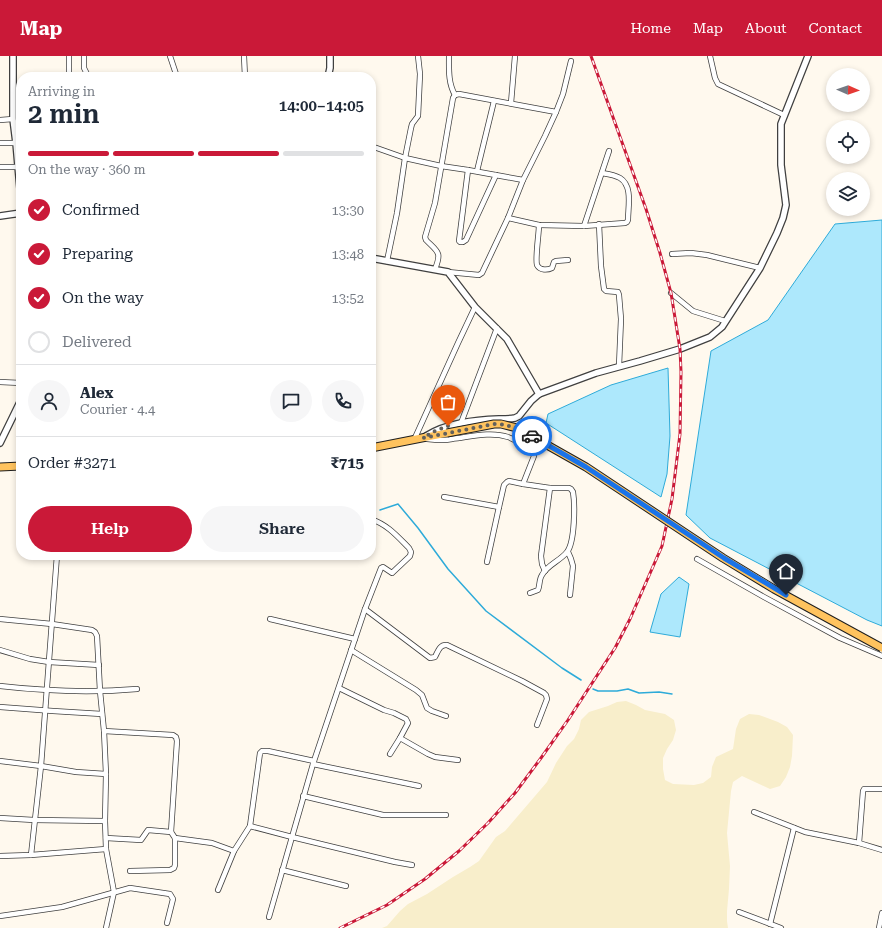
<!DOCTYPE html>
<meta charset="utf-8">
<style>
:root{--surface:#fff;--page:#f6f6f7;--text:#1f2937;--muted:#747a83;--line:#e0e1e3;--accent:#ca1938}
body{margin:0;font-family:"Roboto Serif",serif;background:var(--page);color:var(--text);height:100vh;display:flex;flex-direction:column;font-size:15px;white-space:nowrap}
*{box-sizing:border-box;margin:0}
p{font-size:13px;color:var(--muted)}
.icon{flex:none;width:22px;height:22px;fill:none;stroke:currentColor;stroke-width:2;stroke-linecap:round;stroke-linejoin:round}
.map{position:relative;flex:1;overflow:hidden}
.side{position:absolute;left:16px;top:16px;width:360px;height:488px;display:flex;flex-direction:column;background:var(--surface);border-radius:16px;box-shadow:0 2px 6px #0003}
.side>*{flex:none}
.needle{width:26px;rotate:92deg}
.buttons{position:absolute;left:826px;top:12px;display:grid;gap:8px}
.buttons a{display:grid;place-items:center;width:44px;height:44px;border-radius:50%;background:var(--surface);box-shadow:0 2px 6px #0003;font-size:20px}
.pin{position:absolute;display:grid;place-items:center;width:34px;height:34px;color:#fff;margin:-41px -17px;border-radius:50% 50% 50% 0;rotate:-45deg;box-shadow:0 0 4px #0007}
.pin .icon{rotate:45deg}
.courier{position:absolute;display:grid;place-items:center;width:40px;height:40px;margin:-20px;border:3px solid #1a73e8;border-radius:50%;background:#fff;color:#222;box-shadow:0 1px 5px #0007}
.headline em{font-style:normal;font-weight:600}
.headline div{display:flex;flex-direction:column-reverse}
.headline{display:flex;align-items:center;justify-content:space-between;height:68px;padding:0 12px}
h1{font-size:26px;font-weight:600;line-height:30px}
.bar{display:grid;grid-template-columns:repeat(4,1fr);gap:6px 4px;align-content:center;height:48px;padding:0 12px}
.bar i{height:5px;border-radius:3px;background:var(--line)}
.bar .selected{background:var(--accent)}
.bar p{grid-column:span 4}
.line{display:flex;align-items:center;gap:10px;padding:0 12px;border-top:1px solid var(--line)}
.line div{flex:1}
.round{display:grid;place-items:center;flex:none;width:42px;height:42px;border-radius:21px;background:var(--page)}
ol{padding:0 12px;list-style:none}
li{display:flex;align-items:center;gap:12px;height:44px}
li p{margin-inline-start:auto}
li .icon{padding:4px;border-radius:50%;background:var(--accent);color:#fff;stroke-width:4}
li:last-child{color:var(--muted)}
li i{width:22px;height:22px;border:2px solid var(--line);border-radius:50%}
.cta{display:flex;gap:8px;margin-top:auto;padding:8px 12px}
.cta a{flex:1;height:46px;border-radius:24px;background:var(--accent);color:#fff;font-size:16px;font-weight:600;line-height:46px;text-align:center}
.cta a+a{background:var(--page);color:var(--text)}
header{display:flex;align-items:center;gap:24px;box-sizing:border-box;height:56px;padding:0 20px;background:var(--accent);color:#fff}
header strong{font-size:19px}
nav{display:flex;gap:22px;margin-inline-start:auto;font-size:14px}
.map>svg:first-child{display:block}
</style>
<header>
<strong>Map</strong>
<nav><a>Home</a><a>Map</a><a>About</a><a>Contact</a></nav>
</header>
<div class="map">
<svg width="882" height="872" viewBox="0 0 882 872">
<rect width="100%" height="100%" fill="#fff9ee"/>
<!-- farmland -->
<path fill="#f8eecb" d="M626,645l10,4 9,5 20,4 9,6 2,10 -3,10 -6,9 -4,9v11l2,11 8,4 21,1 9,-2 8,-6 1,-10 4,-10 17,-8 3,-20 4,-10 9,-5 10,1 19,7 9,5 6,8 -1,21 -2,11 -4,10 -6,9 -10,3 -28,-13 -9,6 -2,9 -4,42 3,33 -1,23 -2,22v10l1,7h-346l5,-2 13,-15 8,-7 19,-10 26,-17 17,-10 9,-6 17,-24 9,-6 42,-49 9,-19 11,-17 7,-7 5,-10 2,-9 8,-8 19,-6 9,-4z"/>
<!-- water -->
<g fill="#ade8fc" stroke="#2eabd9">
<path d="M882,164v406l-15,-6 -157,-82 -24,-23 25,-164 57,-31 67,-96z"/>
<path d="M668,312l2,68 -3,38 -6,23 -115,-74 2,-9 63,-29z"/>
<path d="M679,521l10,7 -9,53 -30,-5 11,-38z"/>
</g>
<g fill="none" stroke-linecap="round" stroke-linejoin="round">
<!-- stream -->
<g stroke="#2eabd9" stroke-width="1.5">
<path d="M380,454l18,-6 20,24 30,41 38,42 76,57 19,12"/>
<path d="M593,633l5,2h19l11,-2 11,4 20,-1 13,2"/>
</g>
<defs>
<g id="minor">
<path d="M84,0v12l4,8 5,1"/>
<path d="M170,0l7,21"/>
<path d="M244,0l1,21"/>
<path d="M449,0c0,13 -1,27 6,39"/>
<path d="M710,0l5,22 3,6 66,31"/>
<path d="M69,21v-21"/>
<path d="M511,47l4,-47"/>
<path d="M0,64l13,-1"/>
<path d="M0,87h16"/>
<path d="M371,90l34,12 36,8 27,4 55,10"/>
<path d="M0,111h19"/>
<path d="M468,114l-9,71 1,1h3l3,-2 30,-65"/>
<path d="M477,115l17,-70"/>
<path d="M508,162l31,7 45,1 41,-3 2,-1 1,-2c0,-13 5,-34 -8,-42 -5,-3 -12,-4 -18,-5"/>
<path d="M599,168l2,42 3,23 2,2 12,1 1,3 2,24 -2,47"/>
<path d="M539,169c0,8 -4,34 -2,40 3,6 11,5 15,3l2,-6 2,-1 12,-1"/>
<path d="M584,170l25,-75"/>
<path d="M672,198l19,-1 16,2 53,13"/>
<path d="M387,205l10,-48 8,-55 6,-30 1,-4 6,-8 2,-42 -2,-18"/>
<path d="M435,213c7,-17 3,-17 -9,-29l-1,-3 10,-34 18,-105 2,-3 4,-1 97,18"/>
<path d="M448,216l31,3 3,-2 26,-55 15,-38 22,-44 11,-24 7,-18 8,-33"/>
<path d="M671,237l22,18 32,10"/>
<path d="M0,326l21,1"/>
<path d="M461,367l36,-95"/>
<path d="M427,383c8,1 17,2 25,0 18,-2 38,-8 56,-2 8,3 17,9 24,14l2,5 -11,28 27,4 -9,68 1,8 3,7"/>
<path d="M414,384l44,-97 17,-36"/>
<path d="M444,441l55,10"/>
<path d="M568,496l3,7 2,7 -3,29"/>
<path d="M697,503l67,38 76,41 42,18"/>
<path d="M487,506l12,-55 5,-22 3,-3 2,-1 14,3"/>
<path d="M530,537l8,-3c2,-5 1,-11 4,-15 5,-10 18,-14 25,-23 8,-10 8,-48 6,-60l-2,-3 -2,-1h-19"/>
<path d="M365,553l65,49 5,-1c3,-6 5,-13 12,-12l75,36 22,12 2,2 1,4 -10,26"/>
<path d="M0,563l52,5 40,6 3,2 2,4 3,55 4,40 2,43 -1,47 1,28 -75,6 -31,1"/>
<path d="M270,563l85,20"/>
<path d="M0,594l30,9 19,3 50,3"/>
<path d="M351,594l65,40 6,5 5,13 5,3 14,5"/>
<path d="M0,630c44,5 92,7 137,3"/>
<path d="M339,632l45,22 10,3 12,6 2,4 -8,15 -10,16"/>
<path d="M0,651l53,4 49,3"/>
<path d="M104,675l69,4 3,2 1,4 -6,91"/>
<path d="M400,682l28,16 7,3 23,3"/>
<path d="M0,705l41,5 35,6 30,2"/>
<path d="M313,708l106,22"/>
<path d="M303,740l80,19h63"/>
<path d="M754,756l51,20 54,11 23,7"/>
<path d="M0,762l34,2 71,1"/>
<path d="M250,770l42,11 21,-73 52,-155 16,-41 2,-1 9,6 18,-17 1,-4 -2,-4c-12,-12 -21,-23 -38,-29"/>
<path d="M106,782l35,2 7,-10 23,2 4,6 37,5 22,8 16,-25 10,-73 2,-2h6l46,10"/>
<path d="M859,787l4,-52 1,-2h18"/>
<path d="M106,793l8,43 -8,36"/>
<path d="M31,799l10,-89 16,-211"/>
<path d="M282,814l64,16"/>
<path d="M130,815l40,-1 4,-2 1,-3v-27"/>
<path d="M218,834l16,-39"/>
<path d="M739,856l42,16"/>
<path d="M0,860l62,-9 68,-19 40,6 3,5 -6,24"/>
<path d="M269,861l23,-80 103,25 17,3"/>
<path d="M770,868l24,-96"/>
<path d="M879,872l3,-15"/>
</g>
<g id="tertiary">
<path d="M13,0v63l3,24 5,57"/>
<path d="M328,21l2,-9v-12"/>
<path d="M0,160l21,-3"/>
<path d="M371,202l77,14 27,35 32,32 32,55"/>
<path d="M426,380c21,-13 48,-16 73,-17 5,0 11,0 16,-1l4,-2 12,-15 8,-7 57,-21 44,-12 40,-12 30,-12 12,-10 38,-59 17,-35 6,-15 3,-13 -5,-40v-41l27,-68"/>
<path d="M0,387l21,-43"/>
</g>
<g id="primary">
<path d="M371,392l76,-15"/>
<path d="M0,411l21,-1"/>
</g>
</defs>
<!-- minor casing -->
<use href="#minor" stroke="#404040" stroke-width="6"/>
<!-- tertiary casing -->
<use href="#tertiary" stroke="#404040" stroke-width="8"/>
<!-- primary casing -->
<use href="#primary" stroke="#1e1e1e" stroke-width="9"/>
<!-- minor -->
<use href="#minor" stroke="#fff" stroke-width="4.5"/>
<!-- tertiary -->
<use href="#tertiary" stroke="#fff" stroke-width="5.5"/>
<!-- primary -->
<use href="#primary" stroke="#ffc35e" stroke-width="7"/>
<defs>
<path id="rail" d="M340,872l47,-23 38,-26 34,-28 29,-28 27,-30 26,-35 27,-38 47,-72 15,-29 32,-73 10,-47 8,-65 1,-62 -1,-23 -9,-56 -11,-40 -14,-44 -55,-153"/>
</defs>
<!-- rail casing -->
<use href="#rail" stroke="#ca1938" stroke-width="3"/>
<!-- rail -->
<use href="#rail" stroke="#fff" stroke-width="1.5" stroke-dasharray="4.5" stroke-linecap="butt"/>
<defs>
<path id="primary-bridge" d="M447,377l47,-9h7l16,4 69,39 137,91 51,31 108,59"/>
</defs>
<!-- primary-bridge casing -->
<use href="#primary-bridge" stroke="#1e1e1e" stroke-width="9" stroke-linecap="butt"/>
<!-- primary-bridge -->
<use href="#primary-bridge" stroke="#ffc35e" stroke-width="7"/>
</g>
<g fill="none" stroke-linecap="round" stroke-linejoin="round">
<!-- done -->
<path stroke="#62605c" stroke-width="4" stroke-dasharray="0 7.2" d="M448,370l-13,5 -12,7 71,-14c15,0 25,5 38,12"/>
<!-- route -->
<path stroke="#1a73e8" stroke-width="5" d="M532,380l54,31 138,91 62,37"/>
</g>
</svg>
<div class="buttons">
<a><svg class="needle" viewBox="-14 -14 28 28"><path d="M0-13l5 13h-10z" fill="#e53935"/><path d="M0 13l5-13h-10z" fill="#747a83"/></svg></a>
<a><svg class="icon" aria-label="locate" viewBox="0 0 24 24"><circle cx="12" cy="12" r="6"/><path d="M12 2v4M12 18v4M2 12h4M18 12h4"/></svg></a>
<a><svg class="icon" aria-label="layers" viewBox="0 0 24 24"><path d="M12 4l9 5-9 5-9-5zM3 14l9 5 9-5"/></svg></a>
</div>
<div class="pin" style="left:448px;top:370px;background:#ea580c"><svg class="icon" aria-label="bag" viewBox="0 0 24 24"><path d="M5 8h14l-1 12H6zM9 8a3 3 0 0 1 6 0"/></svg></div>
<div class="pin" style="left:786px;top:539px;background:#1f2937"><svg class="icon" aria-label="home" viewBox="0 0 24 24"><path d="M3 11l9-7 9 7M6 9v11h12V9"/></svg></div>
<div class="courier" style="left:532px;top:380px"><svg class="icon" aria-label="car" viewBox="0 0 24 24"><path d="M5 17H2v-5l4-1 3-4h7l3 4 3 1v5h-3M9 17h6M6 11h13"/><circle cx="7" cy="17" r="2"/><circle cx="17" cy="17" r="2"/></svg></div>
<section class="side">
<div class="headline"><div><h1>2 min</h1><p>Arriving in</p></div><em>14:00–14:05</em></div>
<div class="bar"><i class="selected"></i><i class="selected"></i><i class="selected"></i><i></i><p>On the way · 360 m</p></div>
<ol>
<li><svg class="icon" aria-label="check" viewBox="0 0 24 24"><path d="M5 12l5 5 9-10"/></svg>Confirmed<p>13:30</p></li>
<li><svg class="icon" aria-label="check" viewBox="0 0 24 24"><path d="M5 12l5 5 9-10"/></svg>Preparing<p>13:48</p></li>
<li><svg class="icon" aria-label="check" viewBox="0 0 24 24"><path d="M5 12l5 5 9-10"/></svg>On the way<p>13:52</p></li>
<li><i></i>Delivered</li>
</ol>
<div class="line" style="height:72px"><a class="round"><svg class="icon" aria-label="person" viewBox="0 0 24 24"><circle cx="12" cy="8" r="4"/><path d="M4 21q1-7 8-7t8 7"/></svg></a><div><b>Alex</b><p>Courier · 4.4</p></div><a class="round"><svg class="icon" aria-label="chat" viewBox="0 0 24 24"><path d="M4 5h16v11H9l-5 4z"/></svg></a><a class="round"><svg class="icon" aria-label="phone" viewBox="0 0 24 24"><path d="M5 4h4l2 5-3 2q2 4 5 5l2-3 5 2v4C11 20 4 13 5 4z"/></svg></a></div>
<div class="line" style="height:52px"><div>Order #3271</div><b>₹715</b></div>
<div class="cta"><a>Help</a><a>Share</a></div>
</section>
</div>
